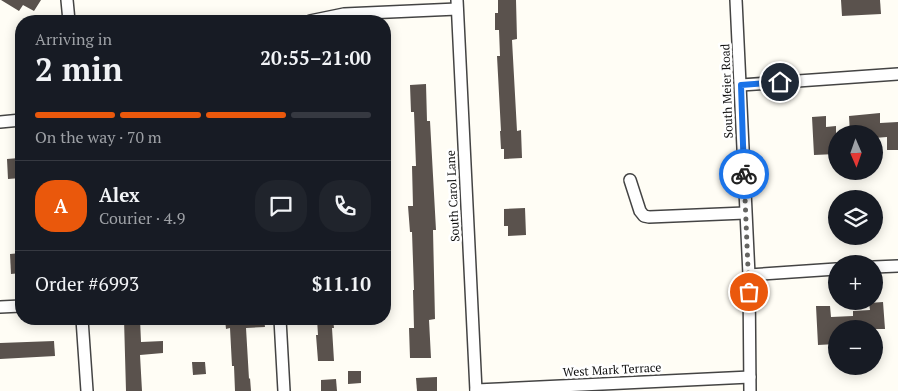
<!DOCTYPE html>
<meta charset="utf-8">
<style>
:root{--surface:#171b24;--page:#20242c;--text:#f1f3f6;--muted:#9ea1a6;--line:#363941;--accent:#ea580c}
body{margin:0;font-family:"PT Serif",serif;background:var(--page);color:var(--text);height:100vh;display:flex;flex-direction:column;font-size:19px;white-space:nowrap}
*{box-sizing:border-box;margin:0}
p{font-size:16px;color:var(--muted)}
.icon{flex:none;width:28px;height:28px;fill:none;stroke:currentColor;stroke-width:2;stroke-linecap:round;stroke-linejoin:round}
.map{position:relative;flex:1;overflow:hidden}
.sheet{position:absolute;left:15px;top:15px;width:376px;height:310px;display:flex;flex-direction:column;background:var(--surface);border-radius:20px;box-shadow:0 2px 12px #0003}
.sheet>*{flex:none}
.needle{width:32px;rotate:178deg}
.fabs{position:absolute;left:828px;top:125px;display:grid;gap:10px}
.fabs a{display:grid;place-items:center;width:55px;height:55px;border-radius:50%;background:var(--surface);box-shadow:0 2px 12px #0003;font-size:25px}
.pin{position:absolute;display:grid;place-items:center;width:42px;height:42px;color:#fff;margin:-21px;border:2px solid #fff;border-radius:50%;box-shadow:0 1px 5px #0007}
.courier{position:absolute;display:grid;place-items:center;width:50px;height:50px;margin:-25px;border:4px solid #1a73e8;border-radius:50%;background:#fff;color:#222;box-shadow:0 1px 6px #0007}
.headline em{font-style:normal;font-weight:600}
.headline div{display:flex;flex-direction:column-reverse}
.headline{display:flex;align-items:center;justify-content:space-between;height:85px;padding:0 20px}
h1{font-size:32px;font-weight:600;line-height:38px}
.bar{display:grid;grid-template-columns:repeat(4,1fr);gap:8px 5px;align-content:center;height:60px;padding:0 20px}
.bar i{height:6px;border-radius:4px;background:var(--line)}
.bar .current{background:var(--accent)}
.bar p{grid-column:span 4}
.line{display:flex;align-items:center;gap:12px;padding:0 20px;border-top:1px solid var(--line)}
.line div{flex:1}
.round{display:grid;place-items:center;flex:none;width:52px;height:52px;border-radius:20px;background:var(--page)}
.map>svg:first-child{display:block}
</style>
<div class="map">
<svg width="898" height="391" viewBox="0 0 898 391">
<rect width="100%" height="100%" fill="#fffdf5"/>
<!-- building -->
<g fill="#5a524d">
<path d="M1,0h40l-7,11 -11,-6 -4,6z"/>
<path d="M498,0h18l1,39 -5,1 5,91 4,-1 1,28 -18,1v-10h-3l-1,-18h1l-4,-75h3l-1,-26h-4v-17h3z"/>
<path d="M841,0h39l1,14 -39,2z"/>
<path d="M426,84l1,37h3l6,109h-3l2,89 -6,1 2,38h-21l-1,-30h5l-1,-38h1l-2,-58h-2l-2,-26h5l-1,-40h4l-2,-54h-3l-1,-27z"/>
<path d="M880,113v10l18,-1v28h-11v-13l-13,1v-4h-24l-1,-18z"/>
<path d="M826,116v11l10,-1v28l-22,1 -2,-38z"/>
<path d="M19,158v5h2v15l-13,1 -1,-20z"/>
<path d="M525,208l1,27 -18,1v-10h-4v-17z"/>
<path d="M21,253v20l-10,1 -1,-20z"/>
<path d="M883,302l2,27h-49v15l-18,1 -2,-39h14l1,11 22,-1v-5l17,-1 -1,-7z"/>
<path d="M124,319h16l1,23 22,-1v12l-23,2 2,36h-16z"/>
<path d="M225,319h39l1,8 -19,1 3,51 1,-1 1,13h-16l-1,-25h-2l-2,-38 -4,1z"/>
<path d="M317,319h16l1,9h-2l2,33h-16l-2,-26h2z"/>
<path d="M54,341l1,15 -55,3v-16z"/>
<path d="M192,362h13l1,12 -13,1z"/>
<path d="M348,371h13v12l-13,1z"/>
<path d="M437,377v14h-20l-1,-13z"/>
<path d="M336,379l1,12h-16v-11z"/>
</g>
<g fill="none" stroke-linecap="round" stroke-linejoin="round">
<defs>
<g id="minor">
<path d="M67,0l2,21"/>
<path d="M457,0l19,391"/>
<path d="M736,0l13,275 1,116"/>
<path d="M310,21l34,-7 113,-5"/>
<path d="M741,85l157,-11"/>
<path d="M0,122l21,-2"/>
<path d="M630,180l10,31 4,5 5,1 96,-4"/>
<path d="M874,267l24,-1"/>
<path d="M749,275l87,-6"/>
<path d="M0,307l21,-1"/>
<path d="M82,319l5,72"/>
<path d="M280,319l4,72"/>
<path d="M476,390l274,-13"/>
</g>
</defs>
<!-- minor casing -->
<use href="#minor" stroke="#444" stroke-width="14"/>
<!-- minor -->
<use href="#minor" stroke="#fff" stroke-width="11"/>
</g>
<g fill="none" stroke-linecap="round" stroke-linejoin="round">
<!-- done -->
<path stroke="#646461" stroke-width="5" stroke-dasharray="0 9" d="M744,174l5,118"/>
<!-- route -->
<path stroke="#1a73e8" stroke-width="6" d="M744,174l-3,-89 39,-3"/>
</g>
<g text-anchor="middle" stroke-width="5" stroke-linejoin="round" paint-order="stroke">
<!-- street labels -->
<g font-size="12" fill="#111" stroke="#fff">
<text transform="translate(727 91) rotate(-92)" y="4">South Meier Road</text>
<text transform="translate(453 196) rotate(-93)" y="4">South Carol Lane</text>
<text transform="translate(612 370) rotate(-3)" y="4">West Mark Terrace</text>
</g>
</g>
</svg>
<div class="fabs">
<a><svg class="needle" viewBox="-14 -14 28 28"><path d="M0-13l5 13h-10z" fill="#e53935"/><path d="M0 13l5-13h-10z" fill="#9ea1a6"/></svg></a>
<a><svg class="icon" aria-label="layers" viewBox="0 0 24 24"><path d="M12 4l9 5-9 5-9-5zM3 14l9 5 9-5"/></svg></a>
<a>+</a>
<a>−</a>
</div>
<div class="pin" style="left:749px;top:292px;background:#ea580c"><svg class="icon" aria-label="bag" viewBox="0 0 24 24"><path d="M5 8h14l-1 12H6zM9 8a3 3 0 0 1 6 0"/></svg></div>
<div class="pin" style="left:780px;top:82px;background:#1f2937"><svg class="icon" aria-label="home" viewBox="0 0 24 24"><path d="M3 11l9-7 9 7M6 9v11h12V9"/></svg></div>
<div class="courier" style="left:744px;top:174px"><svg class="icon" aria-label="bike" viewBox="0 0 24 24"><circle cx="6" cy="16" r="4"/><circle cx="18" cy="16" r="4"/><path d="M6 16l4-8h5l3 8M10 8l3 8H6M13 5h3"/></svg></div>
<section class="sheet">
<div class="headline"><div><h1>2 min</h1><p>Arriving in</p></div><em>20:55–21:00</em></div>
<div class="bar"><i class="current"></i><i class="current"></i><i class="current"></i><i></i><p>On the way · 70 m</p></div>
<div class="line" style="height:90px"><b class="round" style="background:var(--accent);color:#fff">A</b><div><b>Alex</b><p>Courier · 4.9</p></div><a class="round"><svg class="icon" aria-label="chat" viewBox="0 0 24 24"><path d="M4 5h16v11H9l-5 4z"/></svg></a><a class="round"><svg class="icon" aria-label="phone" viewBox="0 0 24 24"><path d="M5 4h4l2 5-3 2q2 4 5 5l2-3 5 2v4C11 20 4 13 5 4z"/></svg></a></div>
<div class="line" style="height:65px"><div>Order #6993</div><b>$11.10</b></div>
</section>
</div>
